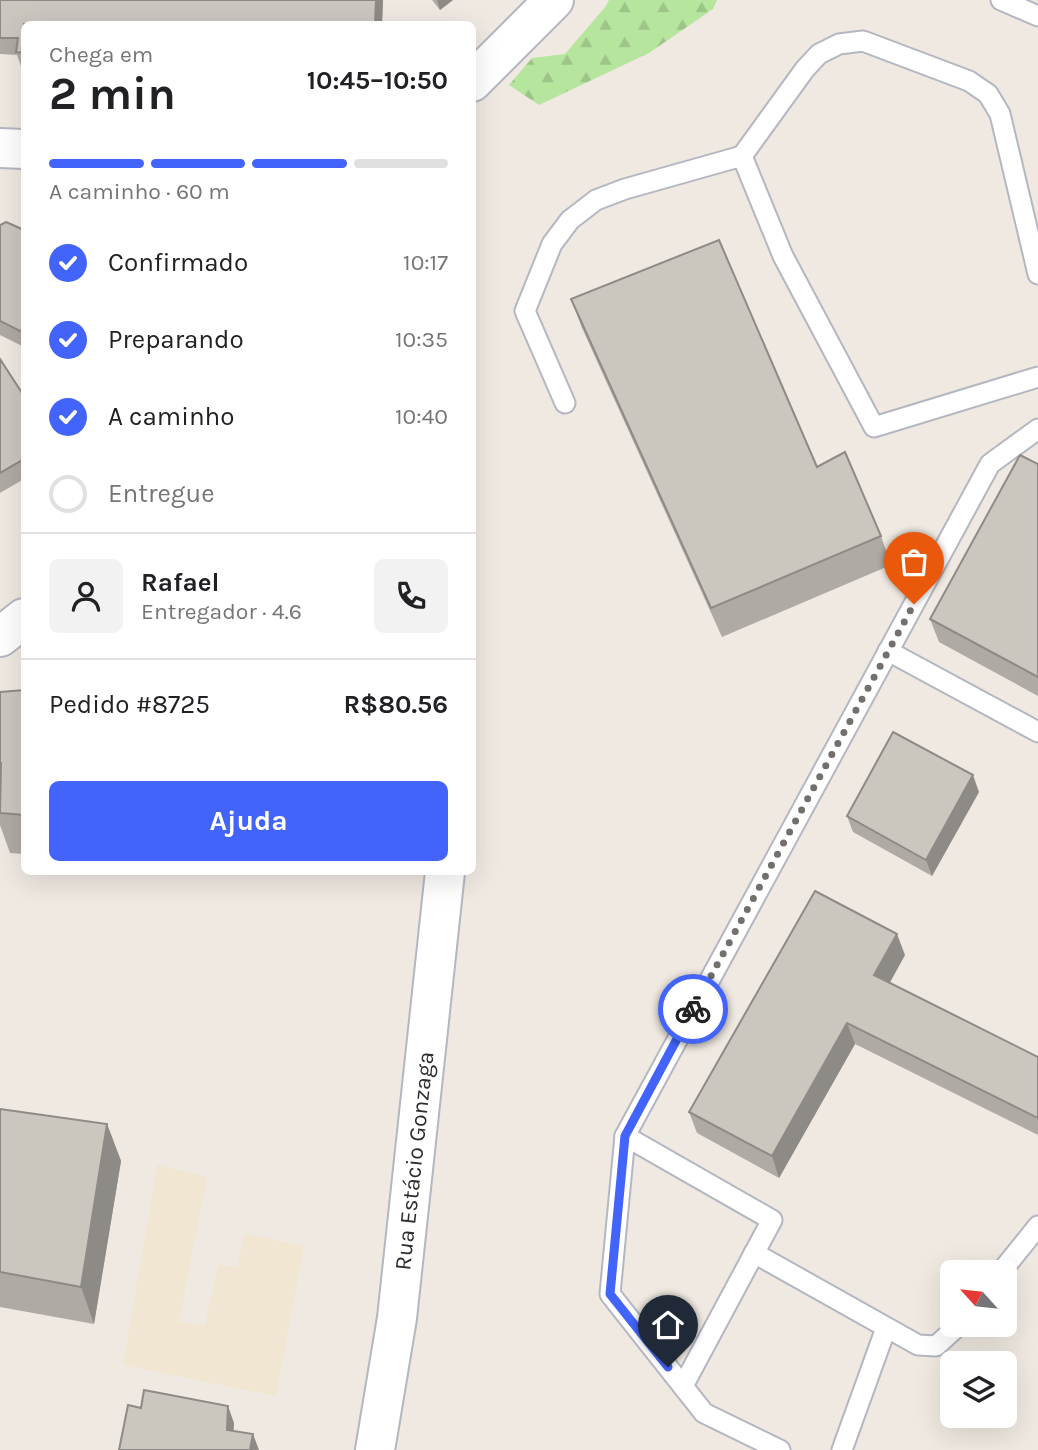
<!DOCTYPE html>
<html lang="pt">
<meta charset="utf-8">
<style>
:root{--surface:#fff;--page:#f2f2f2;--text:#202124;--muted:#757577;--line:#e0e0e0;--accent:#4264fb}
body{margin:0;font-family:Karla,sans-serif;background:var(--page);color:var(--text);height:100vh;display:flex;flex-direction:column;font-size:26px;white-space:nowrap}
*{box-sizing:border-box;margin:0}
p{font-size:23px;color:var(--muted)}
.icon{flex:none;width:38px;height:38px;fill:none;stroke:currentColor;stroke-width:2;stroke-linecap:round;stroke-linejoin:round}
.map{position:relative;flex:1;overflow:hidden}
.sheet{position:absolute;left:21px;top:21px;width:455px;height:854px;display:flex;flex-direction:column;background:var(--surface);border-radius:10px;box-shadow:0 7px 28px #0002}
.sheet>*{flex:none}
.needle{width:46px;rotate:297deg}
.controls{position:absolute;left:940px;top:1260px;display:grid;gap:14px}
.controls a{display:grid;place-items:center;width:77px;height:77px;border-radius:10px;background:var(--surface);box-shadow:0 7px 28px #0002;font-size:35px}
.pin{position:absolute;display:grid;place-items:center;width:60px;height:60px;color:#fff;margin:-72px -30px;border-radius:50% 50% 50% 0;rotate:-45deg;box-shadow:0 0 7px #0007}
.pin .icon{rotate:45deg}
.courier{position:absolute;display:grid;place-items:center;width:70px;height:70px;margin:-35px;border:5px solid #4264fb;border-radius:50%;background:#fff;color:#222;box-shadow:0 2px 9px #0007}
.summary em{font-style:normal;font-weight:700}
.summary div{display:flex;flex-direction:column-reverse}
.summary{display:flex;align-items:center;justify-content:space-between;height:119px;padding:0 28px}
h1{font-size:46px;font-weight:700;line-height:52px}
.bar{display:grid;grid-template-columns:repeat(4,1fr);gap:10px 7px;align-content:center;height:84px;padding:0 28px}
.bar i{height:9px;border-radius:5px;background:var(--line)}
.bar .current{background:var(--accent)}
.bar p{grid-column:span 4}
.line{display:flex;align-items:center;gap:18px;padding:0 28px;border-top:2px solid var(--line)}
.line div{flex:1}
.round{display:grid;place-items:center;flex:none;width:74px;height:74px;border-radius:10px;background:var(--page)}
ol{padding:0 28px;list-style:none}
li{display:flex;align-items:center;gap:21px;height:77px}
li p{margin-inline-start:auto}
li .icon{padding:7px;border-radius:50%;background:var(--accent);color:#fff;stroke-width:4}
li:last-child{color:var(--muted)}
li i{width:38px;height:38px;border:4px solid var(--line);border-radius:50%}
.cta{display:flex;gap:14px;margin-top:auto;padding:14px 28px}
.cta a{flex:1;height:80px;border-radius:10px;background:var(--accent);color:#fff;font-size:28px;font-weight:700;line-height:80px;text-align:center}
.map>svg:first-child{display:block}
</style>
<div class="map">
<svg width="1038" height="1450" viewBox="0 0 1038 1450">
<defs>
<pattern id="forest-firs" width="22" height="20" patternUnits="userSpaceOnUse" patternTransform="scale(1.75)"><rect width="22" height="20" fill="#b6e59e"/><path d="M5 1l3.5 6h-7zM16 11l3.5 6h-7z" fill="#9dc588"/></pattern>
</defs>
<rect width="100%" height="100%" fill="#efe9e1"/>
<!-- education -->
<path fill="#f0e6d1" d="M157,1165l50,12 -28,145 26,3 13,-60 19,2 8,-33 59,12 -28,150 -153,-31z"/>
<!-- forest -->
<path fill="url(#forest-firs)" d="M609,0h108l-4,9 -64,44 -110,52 -30,-20 23,-27 33,-4 41,-48z"/>
<g fill="none" stroke-linecap="round" stroke-linejoin="round">
<defs>
<g id="lane">
<path d="M1001,0l37,16"/>
<path d="M742,156l63,-87 14,-15 20,-10 24,-3 106,40 19,13 12,20 38,160"/>
<path d="M565,403l-40,-92 27,-67 18,-24 26,-20 29,-11 117,-33 41,100 91,171 164,-50"/>
<path d="M888,651l150,81"/>
<path d="M625,1136l-15,158 94,119 76,37"/>
<path d="M754,1253l164,92 18,1 23,-21"/>
<path d="M1001,1272l37,-46"/>
<path d="M683,1386l89,-166 -147,-84 365,-672 48,-35"/>
<path d="M842,1450l44,-122"/>
</g>
<g id="street">
<path d="M472,82l82,-82"/>
<path d="M0,148l24,1"/>
<path d="M0,637l24,-19"/>
<path id="s1" d="M375,1450l22,-132 48,-446"/>
</g>
</defs>
<!-- lane casing -->
<use href="#lane" stroke="#b4b7c1" stroke-width="23"/>
<!-- street casing -->
<use href="#street" stroke="#b4b7c1" stroke-width="42"/>
<!-- lane -->
<use href="#lane" stroke="#fff" stroke-width="19"/>
<!-- street -->
<use href="#street" stroke="#fff" stroke-width="38"/>
</g>
<!-- wall -->
<g fill="#afaba4">
<path d="M0,0h383l-1,24h-358v45h-2l-5,-14 -17,-1z"/>
<path d="M432,0h21l-13,10z"/>
<path d="M0,225l24,5v117l-24,-12z"/>
<path d="M571,299l246,168 64,69 10,29 -169,72 -140,-309z"/>
<path d="M0,359l24,37v83l-24,14z"/>
<path d="M1038,464v232l-99,-54 -9,-23z"/>
<path d="M24,690v164l-14,-1 -10,-28v-133z"/>
<path d="M979,792l-47,84 -79,-44 -6,-16z"/>
<path d="M905,955l-16,28 149,74v78l-183,-91 -76,134 -82,-45 -8,-21z"/>
<path d="M0,1109l107,15 14,37 -27,163 -94,-17z"/>
</g>
<!-- shaded-wall -->
<g fill="#8e8b86">
<path d="M376,0h7l-1,24h-7z"/>
<path d="M437,0h16l-13,10z"/>
<path d="M973,775l6,17 -47,84 -6,-16z"/>
<path d="M897,934l8,21 -23,42 -8,-22z"/>
<path d="M847,1023l8,21 -76,134 -7,-22z"/>
<path d="M107,1124l14,37 -27,163 -13,-37z"/>
<path d="M228,1406l6,17 -1,24 -6,-17z"/>
<path d="M253,1434l6,16h-9z"/>
</g>
<!-- building -->
<g fill="#cbc7bf" stroke="#8e8b86" stroke-width="2">
<path d="M0,0h376l-1,24h-351v29l-8,-1 2,-14h-18z"/>
<path d="M6,222l18,8v103l-24,-12v-96z"/>
<path d="M719,240l98,227 28,-15 36,84 -170,72 -140,-309z"/>
<path d="M0,359l24,37v63l-24,14z"/>
<path d="M1020,455l18,9v213l-108,-58z"/>
<path d="M24,690v125l-24,-2 1,-50h-1v-71z"/>
<path d="M893,732l80,43 -47,85 -79,-44z"/>
<path d="M815,891l82,43 -23,41 164,82v61l-191,-95 -75,133 -83,-44z"/>
<path d="M0,1109l107,15 -26,163 -81,-15z"/>
<path d="M144,1390l84,16 -1,24 26,4 -3,16h-131l9,-45 13,3z"/>
</g>
<g fill="none" stroke-linecap="round" stroke-linejoin="round">
<!-- done -->
<path stroke="#726f6d" stroke-width="7" stroke-dasharray="0 12.6" d="M693,1009l221,-405"/>
<!-- route -->
<path stroke="#4264fb" stroke-width="9" d="M668,1367l-58,-73 15,-158 68,-127"/>
</g>
<g text-anchor="middle" stroke-width="5" stroke-linejoin="round" paint-order="stroke">
<!-- street labels -->
<g font-size="23" fill="#2e2e2e" stroke="#fff">
<text dy="8" stroke="none"><textPath href="#s1" startOffset="292">Rua Estácio Gonzaga</textPath></text>
</g>
</g>
</svg>
<div class="controls">
<a><svg class="needle" viewBox="-14 -14 28 28"><path d="M0-13l5 13h-10z" fill="#e53935"/><path d="M0 13l5-13h-10z" fill="#757577"/></svg></a>
<a><svg class="icon" aria-label="layers" viewBox="0 0 24 24"><path d="M12 4l9 5-9 5-9-5zM3 14l9 5 9-5"/></svg></a>
</div>
<div class="pin" style="left:914px;top:604px;background:#ea580c"><svg class="icon" aria-label="bag" viewBox="0 0 24 24"><path d="M5 8h14l-1 12H6zM9 8a3 3 0 0 1 6 0"/></svg></div>
<div class="pin" style="left:668px;top:1367px;background:#1f2937"><svg class="icon" aria-label="home" viewBox="0 0 24 24"><path d="M3 11l9-7 9 7M6 9v11h12V9"/></svg></div>
<div class="courier" style="left:693px;top:1009px"><svg class="icon" aria-label="bike" viewBox="0 0 24 24"><circle cx="6" cy="16" r="4"/><circle cx="18" cy="16" r="4"/><path d="M6 16l4-8h5l3 8M10 8l3 8H6M13 5h3"/></svg></div>
<section class="sheet">
<div class="summary"><div><h1>2 min</h1><p>Chega em</p></div><em>10:45–10:50</em></div>
<div class="bar"><i class="current"></i><i class="current"></i><i class="current"></i><i></i><p>A caminho · 60 m</p></div>
<ol>
<li><svg class="icon" aria-label="check" viewBox="0 0 24 24"><path d="M5 12l5 5 9-10"/></svg>Confirmado<p>10:17</p></li>
<li><svg class="icon" aria-label="check" viewBox="0 0 24 24"><path d="M5 12l5 5 9-10"/></svg>Preparando<p>10:35</p></li>
<li><svg class="icon" aria-label="check" viewBox="0 0 24 24"><path d="M5 12l5 5 9-10"/></svg>A caminho<p>10:40</p></li>
<li><i></i>Entregue</li>
</ol>
<div class="line" style="height:126px"><a class="round"><svg class="icon" aria-label="person" viewBox="0 0 24 24"><circle cx="12" cy="8" r="4"/><path d="M4 21q1-7 8-7t8 7"/></svg></a><div><b>Rafael</b><p>Entregador · 4.6</p></div><a class="round"><svg class="icon" aria-label="phone" viewBox="0 0 24 24"><path d="M5 4h4l2 5-3 2q2 4 5 5l2-3 5 2v4C11 20 4 13 5 4z"/></svg></a></div>
<div class="line" style="height:91px"><div>Pedido #8725</div><b>R$80.56</b></div>
<div class="cta"><a>Ajuda</a></div>
</section>
</div>
